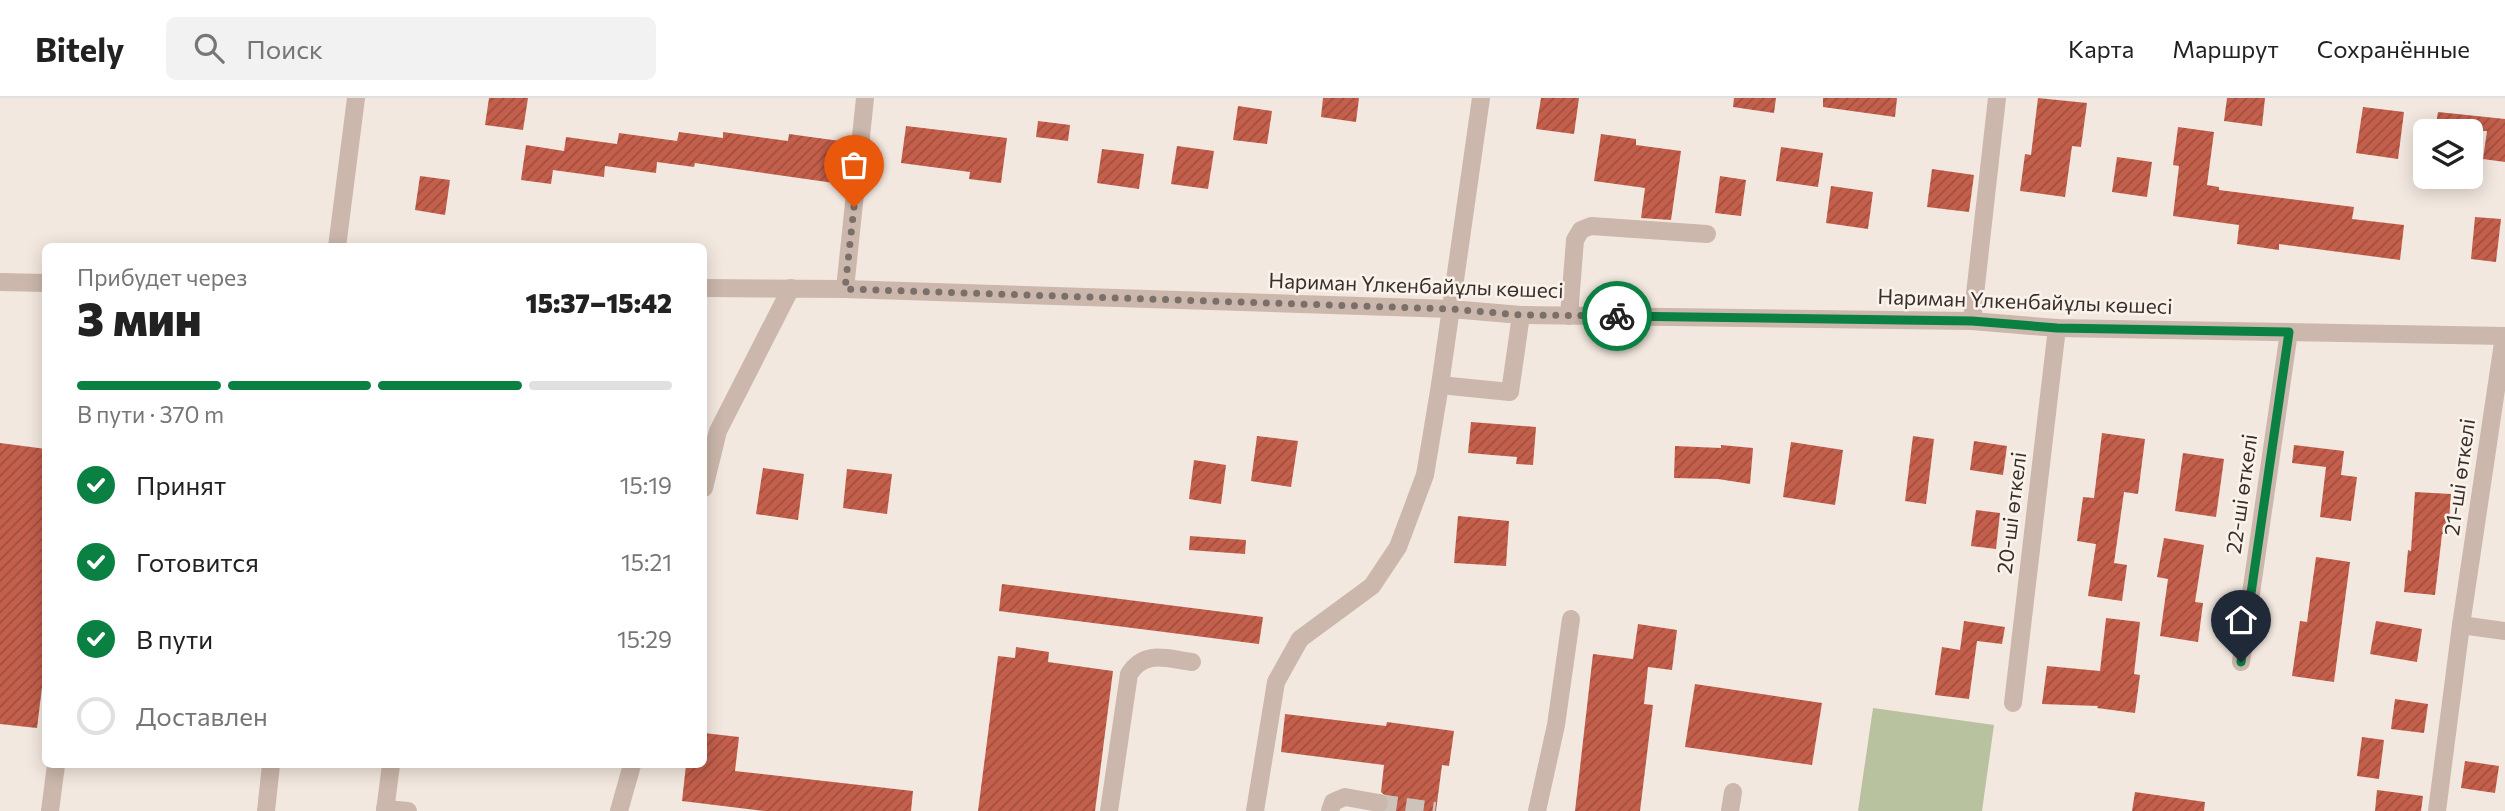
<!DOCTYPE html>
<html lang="ru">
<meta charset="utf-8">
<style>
:root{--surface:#fff;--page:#f2f2f2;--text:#222;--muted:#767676;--line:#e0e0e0;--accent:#0b8043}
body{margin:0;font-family:Commissioner,sans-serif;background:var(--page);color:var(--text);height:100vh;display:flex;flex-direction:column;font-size:26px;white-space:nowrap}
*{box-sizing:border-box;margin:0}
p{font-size:23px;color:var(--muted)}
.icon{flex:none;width:38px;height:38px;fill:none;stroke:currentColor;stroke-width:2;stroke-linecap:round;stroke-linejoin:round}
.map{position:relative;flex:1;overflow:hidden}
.panel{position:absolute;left:42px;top:145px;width:665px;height:525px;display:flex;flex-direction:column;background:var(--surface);border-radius:10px;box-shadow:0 4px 18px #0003}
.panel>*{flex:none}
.controls{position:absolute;left:2413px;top:21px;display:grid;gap:14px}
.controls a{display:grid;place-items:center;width:70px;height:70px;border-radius:10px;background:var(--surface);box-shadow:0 4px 18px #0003;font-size:35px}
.pin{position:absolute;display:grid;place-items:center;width:60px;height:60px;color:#fff;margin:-72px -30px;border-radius:50% 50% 50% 0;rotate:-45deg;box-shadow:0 0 7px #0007}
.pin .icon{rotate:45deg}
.courier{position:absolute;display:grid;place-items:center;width:70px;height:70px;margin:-35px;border:5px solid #0b8043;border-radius:50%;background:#fff;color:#222;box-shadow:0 2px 9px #0007}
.summary em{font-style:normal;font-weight:800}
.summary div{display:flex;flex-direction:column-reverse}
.summary{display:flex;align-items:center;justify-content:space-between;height:119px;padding:0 35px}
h1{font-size:46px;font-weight:800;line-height:52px}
.bar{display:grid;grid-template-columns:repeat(4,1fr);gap:10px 7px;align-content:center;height:84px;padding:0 35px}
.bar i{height:9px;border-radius:5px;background:var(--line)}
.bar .on{background:var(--accent)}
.bar p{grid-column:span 4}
ol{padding:0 35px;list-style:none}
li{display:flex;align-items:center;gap:21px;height:77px}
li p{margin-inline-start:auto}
li .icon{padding:7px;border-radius:50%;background:var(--accent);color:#fff;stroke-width:4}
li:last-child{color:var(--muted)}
li i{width:38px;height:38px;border:4px solid var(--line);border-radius:50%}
header{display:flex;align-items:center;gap:42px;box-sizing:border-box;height:98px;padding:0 35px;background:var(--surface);border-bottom:2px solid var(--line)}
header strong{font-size:33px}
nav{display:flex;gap:38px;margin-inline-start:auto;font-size:24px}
.search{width:490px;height:63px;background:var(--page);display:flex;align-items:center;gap:18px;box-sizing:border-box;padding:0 24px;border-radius:10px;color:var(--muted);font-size:26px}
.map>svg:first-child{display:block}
</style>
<header>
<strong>Bitely</strong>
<div class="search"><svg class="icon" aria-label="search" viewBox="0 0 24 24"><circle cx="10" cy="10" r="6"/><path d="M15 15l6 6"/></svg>Поиск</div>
<nav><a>Карта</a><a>Маршрут</a><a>Сохранённые</a></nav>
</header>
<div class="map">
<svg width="2505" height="713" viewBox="0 0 2505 713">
<defs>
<pattern id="building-hatch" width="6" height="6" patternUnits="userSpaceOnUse" patternTransform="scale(1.75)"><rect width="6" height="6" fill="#c45f4c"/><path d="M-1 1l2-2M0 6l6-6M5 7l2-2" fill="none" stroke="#a04f3f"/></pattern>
</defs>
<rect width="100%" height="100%" fill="#f3e8df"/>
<!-- grass -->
<path fill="#b9c29f" d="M1873,610l121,17 -12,86h-124z"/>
<!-- building -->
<g fill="url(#building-hatch)">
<path d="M489,0h39l-5,32 -38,-5z"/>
<path d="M1323,0h36l-3,24 -35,-5z"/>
<path d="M1541,0h38l-5,36 -38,-5z"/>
<path d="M1734,0h42l-2,15 -41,-6z"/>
<path d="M1823,0h74l-2,19 -72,-10z"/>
<path d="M2038,0l49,5 -6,44 -9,-1 -7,51 -45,-6 5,-37 6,1z"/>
<path d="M2227,0h38l-3,28 -38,-5z"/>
<path d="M1238,8l34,5 -5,33 -34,-4z"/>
<path d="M2363,9l41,5 -6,47 -42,-6z"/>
<path d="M2438,14l67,7v43l-22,-3 4,-28h-52z"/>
<path d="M1038,23l32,4 -2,16 -32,-4z"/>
<path d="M906,28l101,12 -6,45 -32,-4 1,-7 -69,-9z"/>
<path d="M2178,29l36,5 -7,53 12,2v3l135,17 -2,12 52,6 -4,35 -121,-16v6l-42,-6 2,-19 -66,-9 6,-50 -6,-1z"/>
<path d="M679,34l44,6v-6l65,9 1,-7 51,7 -6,42 -139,-20 -1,4 -37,-5 -1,11 -51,-7 -1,11 -51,-7 -2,14 -30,-4 5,-35 38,6 2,-14 51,7 2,-11 58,8z"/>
<path d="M1601,36l35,5v6l45,6 -10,69 -30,-2 4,-30 -51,-7z"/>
<path d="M1177,48l37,5 -6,38 -37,-5z"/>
<path d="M1781,49l42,6 -5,34 -42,-6z"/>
<path d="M1102,51l42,5 -5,35 -42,-6z"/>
<path d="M2117,59l35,5 -5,35 -35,-5z"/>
<path d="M1932,71l42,6 -5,37 -42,-5z"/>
<path d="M420,78l30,4 -5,35 -30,-5z"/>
<path d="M1720,78l26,4 -5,36 -26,-3z"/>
<path d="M1831,88l42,6 -5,37 -42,-6z"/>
<path d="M2475,119l26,2 -5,43 -25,-3z"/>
<path d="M1471,324l65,5 -3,38 -17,-1 1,-7 -49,-4z"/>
<path d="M2102,335l43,6 -7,55 -14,-2 -10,71 13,2 -5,36 -34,-5 8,-52 -19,-3 6,-44 11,1z"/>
<path d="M1257,338l41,5 -7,46 -40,-6z"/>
<path d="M1913,338l21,3 -8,65 -21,-3z"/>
<path d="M1974,343l33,5 -4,29 -33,-5z"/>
<path d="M1791,344l52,8 -8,55 -52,-8z"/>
<path d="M0,345l46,6v206l-9,73 -37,-4z"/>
<path d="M1721,347l32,3 -3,36 -32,-5 -44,-1 1,-32 46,2z"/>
<path d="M2294,347l50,6 -3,24 16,2 -6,44 -31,-4 6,-50 -34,-4z"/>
<path d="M2183,355l41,6 -8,58 -41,-6z"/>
<path d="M1194,362l32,5 -5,39 -32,-5z"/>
<path d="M763,370l41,6 -6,46 -42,-6z"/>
<path d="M847,371l45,5 -5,40 -44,-6z"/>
<path d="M2415,394l36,2 -3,40h-6l-7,61 -31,-3 4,-42 3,1z"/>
<path d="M1976,412l24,3 -4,36 -25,-3z"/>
<path d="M1458,418l51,5 -3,45 -52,-3z"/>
<path d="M1190,438l56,4 -1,14 -56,-4z"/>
<path d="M2164,440l40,7 -9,57 8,1 -5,39 -38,-6 8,-57 -11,-2z"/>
<path d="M2316,459l34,5 -16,120 -42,-6 8,-55 7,1z"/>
<path d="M1002,486l261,33 -4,27 -260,-33z"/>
<path d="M2106,520l34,4 -6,52 6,1 -5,38 -38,-5 1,-2 -56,-2 5,-38 53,5z"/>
<path d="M1964,523l41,6 -3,17 -25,-3 -8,58 -34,-4 7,-48 18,3z"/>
<path d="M2376,523l46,8 -5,33 -47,-8z"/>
<path d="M1638,526l39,6 -5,40 -24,-3 -4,37 9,1 -13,106h-65l18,-157 40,5z"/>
<path d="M1016,549l33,5 -1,10 65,9 -18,140h-117l20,-155 17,2z"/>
<path d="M1695,586l127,19 -10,62 -127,-18z"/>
<path d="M2395,601l33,5 -4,29 -33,-4z"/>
<path d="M1285,616l101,12 1,-4 67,9 -5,35 -7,-1 -6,46h-49l3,-11 -9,-8 3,-27 -103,-13z"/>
<path d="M704,635l35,4 -4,34 178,20 -2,20h-146l-83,-10 4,-36h18z"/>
<path d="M2362,639l22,3 -5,39 -22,-3z"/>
<path d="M2465,663l34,5 -4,27 -34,-5z"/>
<path d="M2377,692l46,6 -2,15h-46z"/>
<path d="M2135,694l70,10 -1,9h-72z"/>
</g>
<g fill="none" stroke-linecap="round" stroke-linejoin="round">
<!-- minor-tunnel -->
<path stroke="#cec3bb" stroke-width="18" stroke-dasharray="18 9" stroke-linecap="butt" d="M1379,705l56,8"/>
<!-- minor -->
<g stroke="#cbb7ab" stroke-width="18">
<path d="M337,149l19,-149"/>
<path d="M0,184l46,1"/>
<path d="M704,190l141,1 606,20 70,6 451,6 85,7 448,8"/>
<path d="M845,191l20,-191"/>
<path d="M1569,218l6,-76 6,-10 10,-4 116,8"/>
<path d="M1972,223l25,-223"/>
<path d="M1440,287l70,7 11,-77"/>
<path d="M704,390l14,-57 73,-143"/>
<path d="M2461,527l44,6"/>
<path d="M2241,564l48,-330"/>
<path d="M2013,605l44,-375"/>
<path d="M385,711l23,2"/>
<path d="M50,713l6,-46"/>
<path d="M266,713l5,-46"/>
<path d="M385,713l6,-46"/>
<path d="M619,713l13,-46"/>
<path d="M1109,713l20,-137c16,-25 38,-15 63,-12"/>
<path d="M1255,713l21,-129 24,-43 72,-53 26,-39 27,-72 15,-90 41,-287"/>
<path d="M1330,713l3,-9 12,-5 34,6"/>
<path d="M1537,713l19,-86 15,-106"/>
<path d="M1730,713l3,-19"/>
<path d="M2437,713l24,-186 43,-289"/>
</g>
</g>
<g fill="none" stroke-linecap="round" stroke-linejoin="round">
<!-- done -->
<path stroke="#7a6f69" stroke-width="7" stroke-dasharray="0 12.6" d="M854,109l-9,82 606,20 70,6 96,1"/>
<!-- route -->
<path stroke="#0b8043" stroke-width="9" d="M1617,218l355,5 85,7 232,4 -48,330"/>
</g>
<g text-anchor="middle" stroke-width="5" stroke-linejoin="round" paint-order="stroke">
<!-- street labels -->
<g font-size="21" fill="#392e2a" stroke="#faf3ec">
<text transform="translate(1416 188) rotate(2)" y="7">Нариман Үлкенбайұлы көшесі</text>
<text transform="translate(2025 204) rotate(2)" y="7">Нариман Үлкенбайұлы көшесі</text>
<text transform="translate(2460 379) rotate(-82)" y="7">21-ші өткелі</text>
<text transform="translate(2242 396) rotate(-82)" y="7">22-ші өткелі</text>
<text transform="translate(2012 415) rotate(-83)" y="7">20-ші өткелі</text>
</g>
</g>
</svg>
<div class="controls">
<a><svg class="icon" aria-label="layers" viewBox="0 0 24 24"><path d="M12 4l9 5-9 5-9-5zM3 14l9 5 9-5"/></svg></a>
</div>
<div class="pin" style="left:854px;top:109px;background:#ea580c"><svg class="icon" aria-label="bag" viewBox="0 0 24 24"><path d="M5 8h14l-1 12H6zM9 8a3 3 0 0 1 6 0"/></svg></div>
<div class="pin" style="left:2241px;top:564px;background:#1f2937"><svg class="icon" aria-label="home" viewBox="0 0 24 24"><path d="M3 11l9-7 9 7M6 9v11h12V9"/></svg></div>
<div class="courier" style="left:1617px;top:218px"><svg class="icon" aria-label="bike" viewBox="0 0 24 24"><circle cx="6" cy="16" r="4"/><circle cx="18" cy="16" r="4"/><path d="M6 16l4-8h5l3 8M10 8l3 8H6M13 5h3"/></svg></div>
<section class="panel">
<div class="summary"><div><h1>3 мин</h1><p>Прибудет через</p></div><em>15:37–15:42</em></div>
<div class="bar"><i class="on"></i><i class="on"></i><i class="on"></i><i></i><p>В пути · 370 m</p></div>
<ol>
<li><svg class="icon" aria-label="check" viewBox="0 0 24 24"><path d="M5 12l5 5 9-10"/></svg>Принят<p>15:19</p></li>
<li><svg class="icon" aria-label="check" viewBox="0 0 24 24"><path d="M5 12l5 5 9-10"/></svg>Готовится<p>15:21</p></li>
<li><svg class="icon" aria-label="check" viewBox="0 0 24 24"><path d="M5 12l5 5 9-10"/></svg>В пути<p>15:29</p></li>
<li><i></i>Доставлен</li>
</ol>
</section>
</div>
